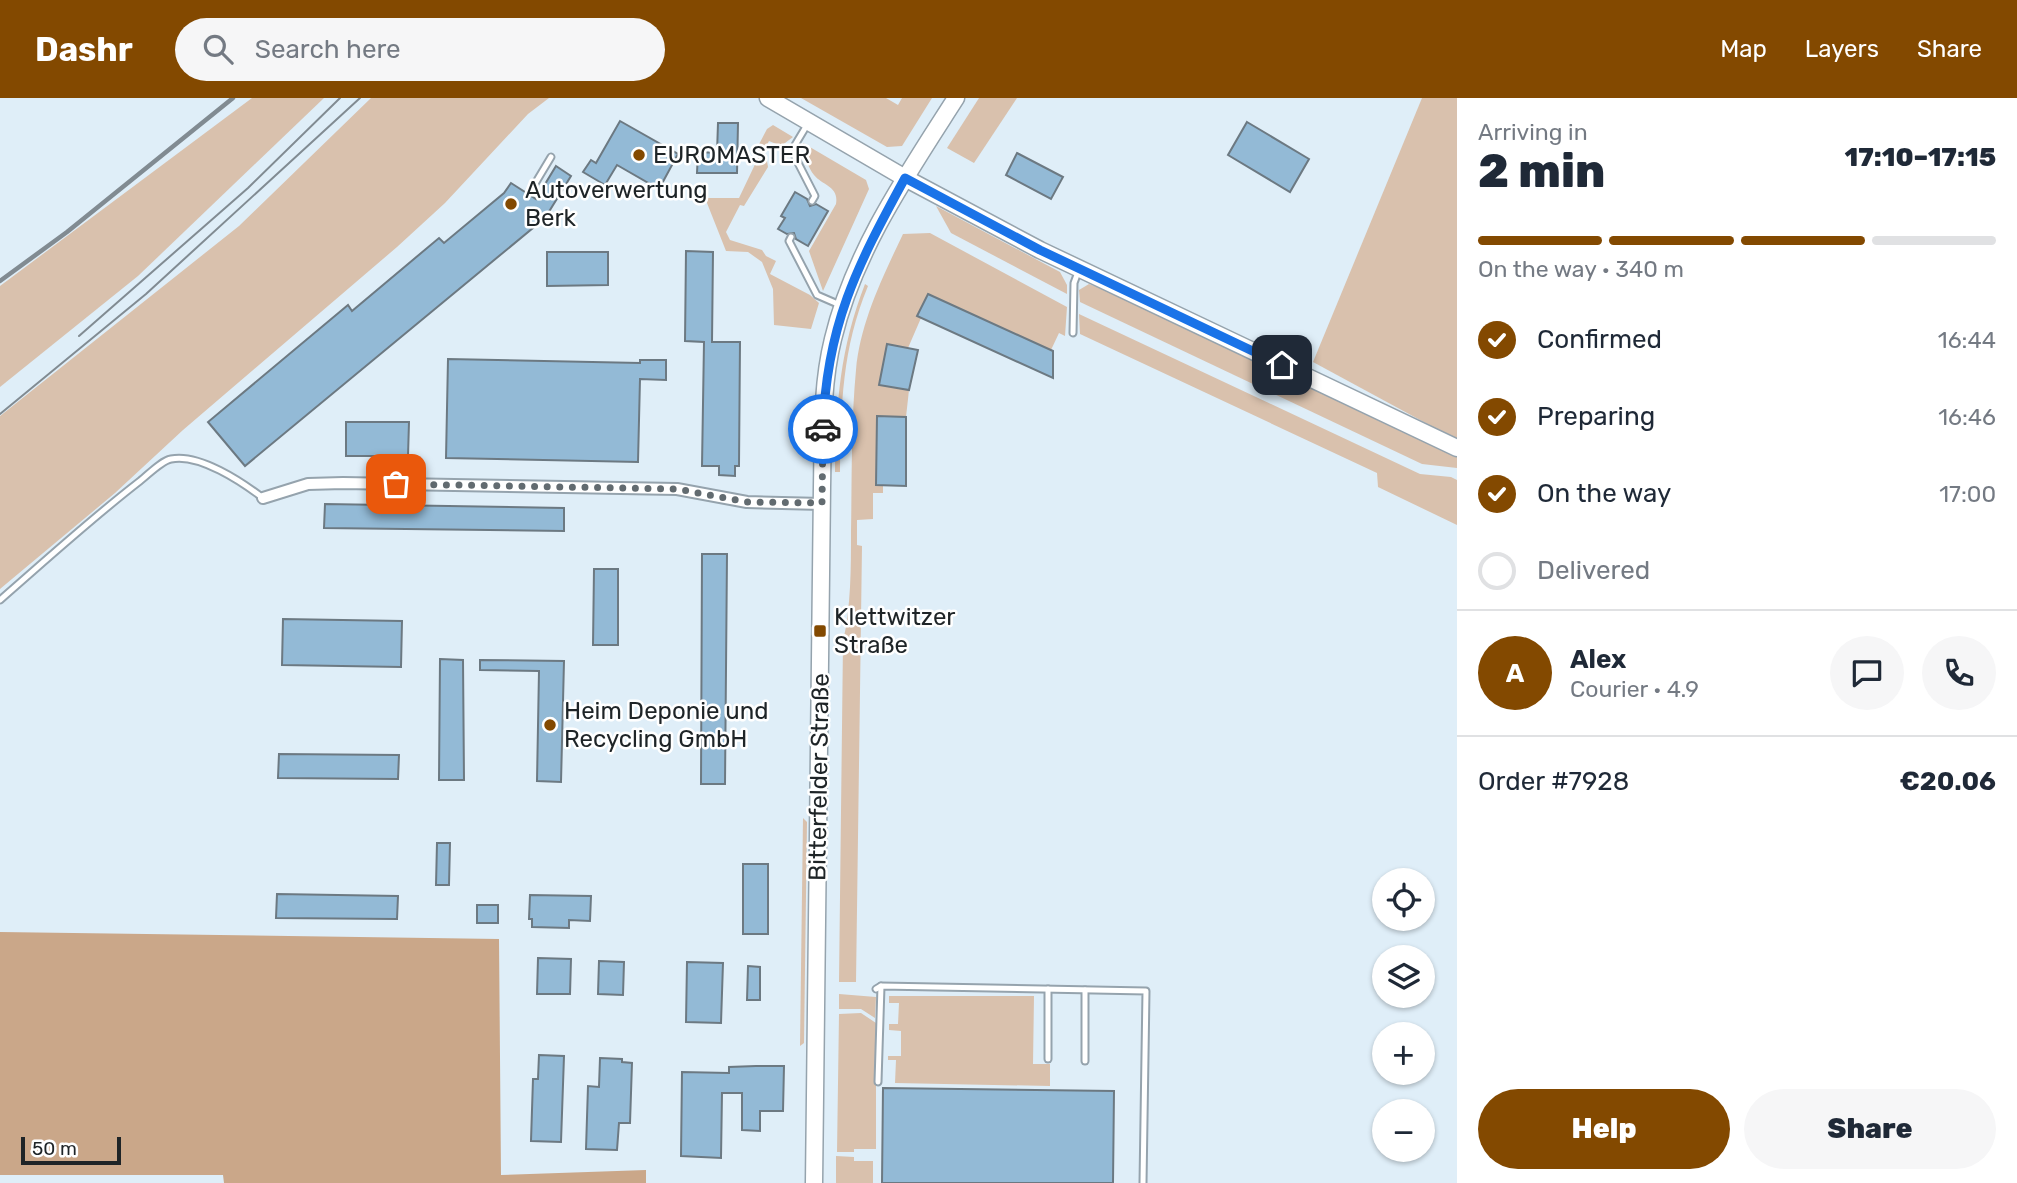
<!DOCTYPE html>
<meta charset="utf-8">
<style>
:root{--surface:#fff;--page:#f6f6f7;--text:#1f2937;--muted:#747a83;--line:#e0e1e3;--accent:#834900}
body{margin:0;font-family:Rubik,sans-serif;background:var(--page);color:var(--text);height:100vh;display:flex;flex-direction:column;font-size:26px;white-space:nowrap}
*{box-sizing:border-box;margin:0}
p{font-size:23px;color:var(--muted)}
.icon{flex:none;width:38px;height:38px;fill:none;stroke:currentColor;stroke-width:2;stroke-linecap:round;stroke-linejoin:round}
.map{position:relative;flex:1;overflow:hidden}
.details{display:flex;flex-direction:column;background:var(--surface);width:560px}
.details>*{flex:none}
.tools{position:absolute;left:1372px;top:770px;display:grid;gap:14px}
.tools a{display:grid;place-items:center;width:63px;height:63px;border-radius:50%;background:var(--surface);box-shadow:0 2px 5px #0004;font-size:35px}
.scale{position:absolute;left:21px;bottom:18px;width:100px;box-sizing:border-box;padding-left:7px;border:4px solid #1e2427;border-top:0;font-size:19px;line-height:24px;white-space:nowrap;color:#1e2427;-webkit-text-stroke:5px #fff;paint-order:stroke}
.pin{position:absolute;display:grid;place-items:center;width:60px;height:60px;color:#fff;margin:-30px;border-radius:14px;box-shadow:0 4px 10px #0006}
.courier{position:absolute;display:grid;place-items:center;width:70px;height:70px;margin:-35px;border:5px solid #1a73e8;border-radius:50%;background:#fff;color:#222;box-shadow:0 2px 9px #0007}
.summary em{font-style:normal;font-weight:800}
.summary div{display:flex;flex-direction:column-reverse}
.summary{display:flex;align-items:center;justify-content:space-between;height:119px;padding:0 21px}
h1{font-size:46px;font-weight:800;line-height:52px}
.bar{display:grid;grid-template-columns:repeat(4,1fr);gap:10px 7px;align-content:center;height:84px;padding:0 21px}
.bar i{height:9px;border-radius:5px;background:var(--line)}
.bar .selected{background:var(--accent)}
.bar p{grid-column:span 4}
.line{display:flex;align-items:center;gap:18px;padding:0 21px;border-top:2px solid var(--line)}
.line div{flex:1}
.round{display:grid;place-items:center;flex:none;width:74px;height:74px;border-radius:37px;background:var(--page)}
ol{padding:0 21px;list-style:none}
li{display:flex;align-items:center;gap:21px;height:77px}
li p{margin-inline-start:auto}
li .icon{padding:7px;border-radius:50%;background:var(--accent);color:#fff;stroke-width:4}
li:last-child{color:var(--muted)}
li i{width:38px;height:38px;border:4px solid var(--line);border-radius:50%}
.cta{display:flex;gap:14px;margin-top:auto;padding:14px 21px}
.cta a{flex:1;height:80px;border-radius:42px;background:var(--accent);color:#fff;font-size:28px;font-weight:800;line-height:80px;text-align:center}
.cta a+a{background:var(--page);color:var(--text)}
header{display:flex;align-items:center;gap:42px;box-sizing:border-box;height:98px;padding:0 35px;background:var(--accent);color:#fff}
header strong{font-size:33px}
nav{display:flex;gap:38px;margin-inline-start:auto;font-size:24px}
.search{width:490px;height:63px;background:var(--page);display:flex;align-items:center;gap:18px;box-sizing:border-box;padding:0 24px;border-radius:38px;color:var(--muted);font-size:26px}
main{display:flex;flex:1;min-height:0}
.map>svg:first-child{display:block}
</style>
<header>
<strong>Dashr</strong>
<div class="search"><svg class="icon" aria-label="search" viewBox="0 0 24 24"><circle cx="10" cy="10" r="6"/><path d="M15 15l6 6"/></svg>Search here</div>
<nav><a>Map</a><a>Layers</a><a>Share</a></nav>
</header>
<main>
<div class="map">
<svg width="1457" height="1085" viewBox="0 0 1457 1085">
<rect width="100%" height="100%" fill="#dfeef8"/>
<!-- green -->
<g fill="#d9c1ad">
<path d="M252,0h72l-186,178 -138,111v-101z"/>
<path d="M371,0h178l-21,16 -83,89 -48,44 -214,183 -68,63 -115,96v-173l239,-190z"/>
<path d="M801,0h85l12,7 4,-7h30l-30,48 -15,1z"/>
<path d="M979,0h38l-43,65 -27,-15z"/>
<path d="M1422,0h35v342l-144,-78z"/>
<path d="M773,27l20,12 -12,9 -12,-5 -7,13 5,7 1,6 -24,39 -4,-1 -14,27 4,8 32,10 4,6 10,5 -6,13 40,21 9,8 -8,26 -37,-4 -1,-36 -11,-27 -14,-10 -22,-1 -21,-53h34l20,-42 -2,-8 10,-19z"/>
<path d="M803,45l63,37 3,9 -46,102 -14,-40 27,-47c3,-18 -13,-18 -22,-29 -6,-7 -11,-24 -11,-32z"/>
<path d="M936,108l124,66 7,13v9l-116,-61z"/>
<path d="M930,135l137,74 -2,29 -6,-3 -8,17 -123,-56 -10,22 3,2 -13,30 -29,36 30,6 -3,27h-29l-1,68h7v8h-10v26l-16,1v25l5,1 -6,436h-17l4,-340c8,-37 8,-73 8,-111 1,-54 0,-108 5,-161 4,-47 27,-94 47,-136z"/>
<path d="M865,186l3,2c-26,63 -27,118 -28,186h-5c1,-68 5,-124 30,-188z"/>
<path d="M1089,186l46,18 322,154v12l-35,-4 -342,-162 -1,-12z"/>
<path d="M1079,216l341,160 31,3 6,3v45l-79,-38 -1,-14 -297,-139z"/>
<path d="M803,720l4,4 -3,221 -4,3z"/>
<path d="M839,896l37,3 -1,21 -14,-9h-22z"/>
<path d="M889,898h145l-1,68h17v22l-155,-3 1,-23h-8v-4h13v-25l-12,-1v-6h9l1,-21h-10z"/>
<path d="M861,915l15,10v126h-22v3h-17l2,-138z"/>
<path d="M836,1058l18,1v4h19v22h-37z"/>
</g>
<!-- forest -->
<path fill="#caa789" d="M0,834l499,7 2,236 145,-5v13h-422l-1,-8h-223z"/>
<!-- building -->
<g fill="#93bad6" stroke="#6c7982" stroke-width="2">
<path d="M620,23l58,33 -19,35 -42,-24 -12,20 -22,-13 8,-12 5,3z"/>
<path d="M1247,24l62,37 -19,33 -62,-37z"/>
<path d="M718,25h20l-1,50h-40l1,-21 19,1z"/>
<path d="M1017,55l46,24 -12,22 -45,-24z"/>
<path d="M556,68l15,10 -26,42 -300,248 -37,-44 140,-117 4,6 87,-73 5,5 60,-50 7,-10 25,16z"/>
<path d="M795,94l12,7 3,7 6,-2 12,7 -20,35 -12,-7 -2,-6 -7,1 -9,-5 7,-11 -4,-2z"/>
<path d="M686,153l27,1 -1,90h28l-1,124h-4v10l-16,-1v-9h-17l2,-124 -19,-1z"/>
<path d="M547,154h61v33l-61,1z"/>
<path d="M928,196l125,57v27l-136,-62z"/>
<path d="M887,246l31,6 -9,40 -30,-5z"/>
<path d="M448,261l192,4v-3h26v20l-26,-1 -2,83 -192,-4z"/>
<path d="M877,318l29,1v69l-30,-1z"/>
<path d="M346,324h63l-1,34h-62z"/>
<path d="M325,406l239,4v23l-240,-3z"/>
<path d="M702,456h25l-2,230h-24z"/>
<path d="M594,471h24v76h-25z"/>
<path d="M283,521l119,2 -1,46 -119,-2z"/>
<path d="M440,561l23,1 1,120h-25z"/>
<path d="M480,562l84,1 -3,121 -24,-1 2,-110 -59,-1z"/>
<path d="M279,656l120,1 -1,24 -120,-1z"/>
<path d="M437,745h13l-1,42h-13z"/>
<rect x="743" y="766" width="25" height="70"/>
<path d="M277,796l121,2 -1,23 -121,-1z"/>
<path d="M530,797l61,1 -1,25 -21,-1v8l-37,-1v-8h-3z"/>
<rect x="477" y="807" width="21" height="18"/>
<path d="M538,860l33,1 -1,35h-33z"/>
<path d="M599,863l25,1 -1,33 -25,-1z"/>
<path d="M687,864l36,1 -2,60 -35,-1z"/>
<path d="M748,868l12,1v33h-13z"/>
<path d="M539,957l25,1 -3,86 -30,-1 2,-62h5z"/>
<path d="M600,960l22,1v3l10,1 -2,60h-11l-2,27 -31,-1 2,-63 11,1z"/>
<path d="M756,968h28l-1,45h-23v20l-18,-1v-37h-20l-1,65 -40,-2 1,-84 47,1v-6z"/>
<path d="M883,990l231,3 -1,92h-231z"/>
</g>
<g fill="none" stroke-linecap="round" stroke-linejoin="round">
<defs>
<g id="lane">
<path d="M807,27l-12,20v12l20,39 -3,5"/>
<path d="M533,89l18,-30"/>
<path d="M791,139l-2,4 28,54 23,10"/>
<path d="M1073,235l1,-50 4,-11"/>
<path d="M0,502c46,-40 92,-82 140,-119 9,-7 21,-20 31,-22 28,-6 71,23 92,39"/>
<path d="M876,891l5,-3 265,5 -3,192"/>
<path d="M1048,961v-70"/>
<path d="M1085,963v-71"/>
<path d="M878,984l3,-96"/>
</g>
<path id="street" d="M263,400l45,-14 35,-1 334,6 70,13 75,2"/>
<g id="secondary">
<path d="M768,0l137,80 135,72 417,198"/>
<path d="M814,1085l8,-696c1,-49 -1,-100 11,-148 21,-88 75,-166 123,-241"/>
</g>
</defs>
<!-- lane casing -->
<use href="#lane" stroke="#95a3ad" stroke-width="9"/>
<!-- street casing -->
<use href="#street" stroke="#95a3ad" stroke-width="14"/>
<!-- secondary casing -->
<use href="#secondary" stroke="#95a3ad" stroke-width="19"/>
<!-- lane -->
<use href="#lane" stroke="#fff" stroke-width="5"/>
<!-- street -->
<use href="#street" stroke="#fff" stroke-width="10"/>
<!-- secondary -->
<use href="#secondary" stroke="#fff" stroke-width="16"/>
<!-- tram -->
<g stroke="#818b92" stroke-width="2">
<path d="M79,238l169,-148 92,-90"/>
<path d="M0,316l146,-120 214,-196"/>
</g>
<!-- rail -->
<path stroke="#818b92" stroke-width="4.5" d="M0,183l67,-49 166,-134"/>
</g>
<g fill="none" stroke-linecap="round" stroke-linejoin="round">
<!-- done -->
<path stroke="#626b70" stroke-width="7" stroke-dasharray="0 12.6" d="M396,386l281,5 70,13 75,1 1,-74"/>
<!-- route -->
<path stroke="#1a73e8" stroke-width="9" d="M823,331c3,-103 34,-163 82,-251l135,72 242,115"/>
</g>
<!-- markers -->
<g fill="#834900" stroke="#fff" stroke-width="2.5">
<circle cx="639" cy="57" r="7"/>
<circle cx="511" cy="106" r="7"/>
<rect x="813" y="526" width="14" height="14" rx="3.5"/>
<circle cx="550" cy="627" r="7"/>
</g>
<g text-anchor="middle" stroke-width="5" stroke-linejoin="round" paint-order="stroke">
<!-- poi labels -->
<g font-size="24" fill="#1e2427" stroke="#fff" text-anchor="start">
<text x="653" y="65">EUROMASTER</text>
<text x="525" y="100">Autoverwertung<tspan x="525" dy="28">Berk</tspan></text>
<text x="834" y="527">Klettwitzer<tspan x="834" dy="28">Straße</tspan></text>
<text x="564" y="621">Heim Deponie und<tspan x="564" dy="28">Recycling GmbH</tspan></text>
</g>
<!-- street labels -->
<g font-size="24" fill="#1e2427" stroke="#fff">
<text transform="translate(819 679) rotate(-89)" y="8">Bitterfelder Straße</text>
</g>
</g>
</svg>
<div class="tools">
<a><svg class="icon" aria-label="locate" viewBox="0 0 24 24"><circle cx="12" cy="12" r="6"/><path d="M12 2v4M12 18v4M2 12h4M18 12h4"/></svg></a>
<a><svg class="icon" aria-label="layers" viewBox="0 0 24 24"><path d="M12 4l9 5-9 5-9-5zM3 14l9 5 9-5"/></svg></a>
<a>+</a>
<a>−</a>
</div>
<div class="scale">50 m</div>
<div class="pin" style="left:396px;top:386px;background:#ea580c"><svg class="icon" aria-label="bag" viewBox="0 0 24 24"><path d="M5 8h14l-1 12H6zM9 8a3 3 0 0 1 6 0"/></svg></div>
<div class="pin" style="left:1282px;top:267px;background:#1f2937"><svg class="icon" aria-label="home" viewBox="0 0 24 24"><path d="M3 11l9-7 9 7M6 9v11h12V9"/></svg></div>
<div class="courier" style="left:823px;top:331px"><svg class="icon" aria-label="car" viewBox="0 0 24 24"><path d="M5 17H2v-5l4-1 3-4h7l3 4 3 1v5h-3M9 17h6M6 11h13"/><circle cx="7" cy="17" r="2"/><circle cx="17" cy="17" r="2"/></svg></div>
</div>
<section class="details">
<div class="summary"><div><h1>2 min</h1><p>Arriving in</p></div><em>17:10–17:15</em></div>
<div class="bar"><i class="selected"></i><i class="selected"></i><i class="selected"></i><i></i><p>On the way · 340 m</p></div>
<ol>
<li><svg class="icon" aria-label="check" viewBox="0 0 24 24"><path d="M5 12l5 5 9-10"/></svg>Confirmed<p>16:44</p></li>
<li><svg class="icon" aria-label="check" viewBox="0 0 24 24"><path d="M5 12l5 5 9-10"/></svg>Preparing<p>16:46</p></li>
<li><svg class="icon" aria-label="check" viewBox="0 0 24 24"><path d="M5 12l5 5 9-10"/></svg>On the way<p>17:00</p></li>
<li><i></i>Delivered</li>
</ol>
<div class="line" style="height:126px"><b class="round" style="background:var(--accent);color:#fff">A</b><div><b>Alex</b><p>Courier · 4.9</p></div><a class="round"><svg class="icon" aria-label="chat" viewBox="0 0 24 24"><path d="M4 5h16v11H9l-5 4z"/></svg></a><a class="round"><svg class="icon" aria-label="phone" viewBox="0 0 24 24"><path d="M5 4h4l2 5-3 2q2 4 5 5l2-3 5 2v4C11 20 4 13 5 4z"/></svg></a></div>
<div class="line" style="height:91px"><div>Order #7928</div><b>€20.06</b></div>
<div class="cta"><a>Help</a><a>Share</a></div>
</section>
</main>
